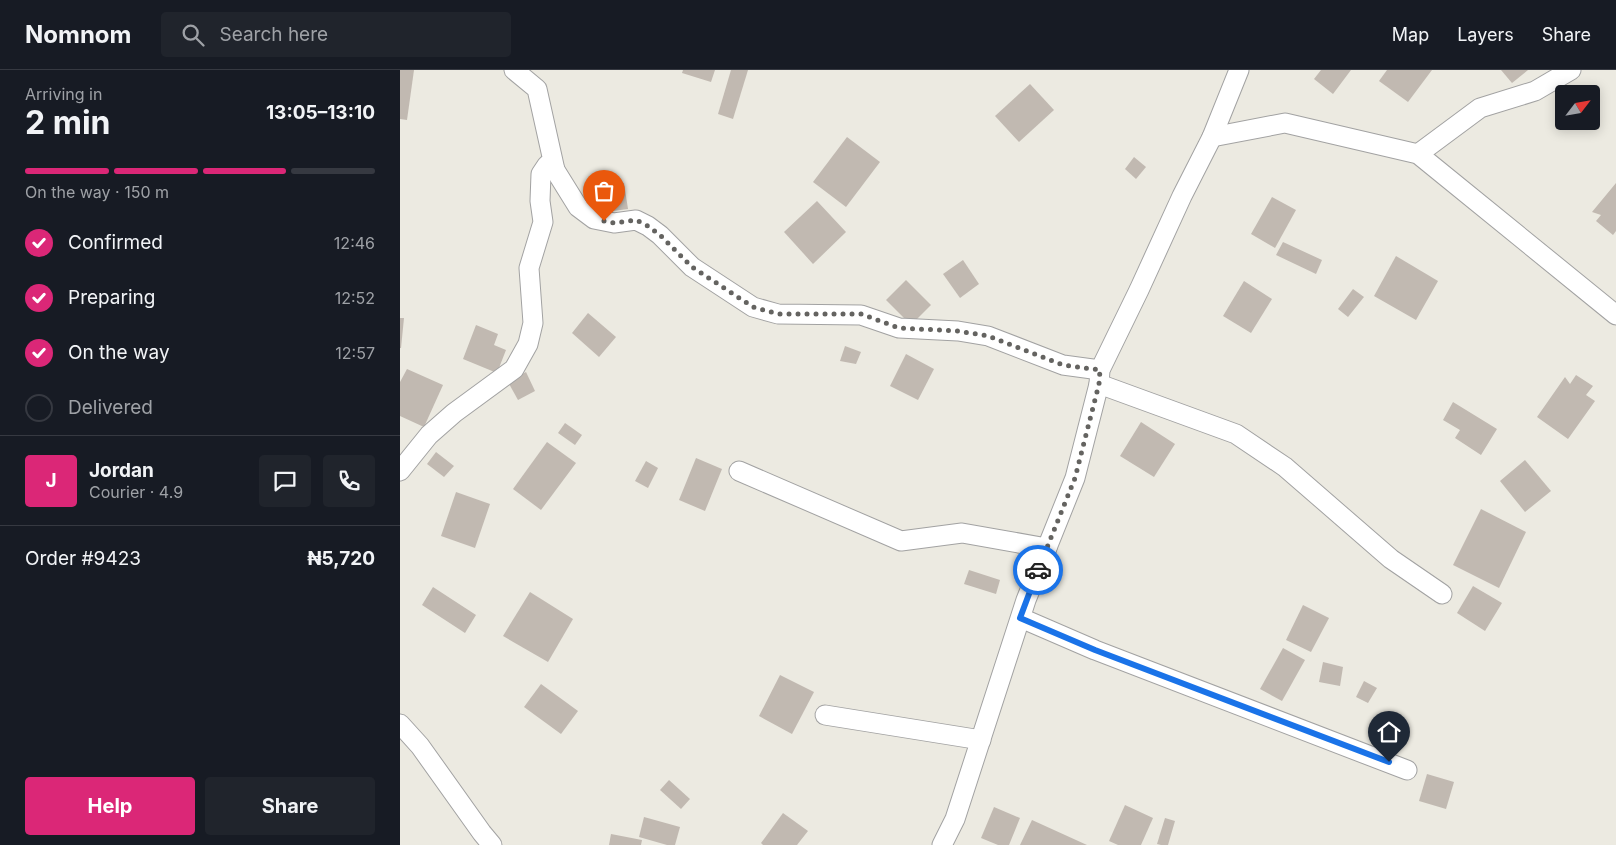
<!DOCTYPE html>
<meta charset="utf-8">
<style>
:root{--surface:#171b24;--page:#20242c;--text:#f1f3f6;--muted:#9ea1a6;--line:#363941;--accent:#db2777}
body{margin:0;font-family:Inter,sans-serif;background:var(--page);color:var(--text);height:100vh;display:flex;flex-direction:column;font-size:19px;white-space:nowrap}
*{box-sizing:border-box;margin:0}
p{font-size:16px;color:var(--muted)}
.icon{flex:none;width:28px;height:28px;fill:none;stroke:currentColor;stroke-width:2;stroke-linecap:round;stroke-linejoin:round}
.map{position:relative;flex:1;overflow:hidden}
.drawer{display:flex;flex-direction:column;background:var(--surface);width:400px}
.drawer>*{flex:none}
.needle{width:32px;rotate:59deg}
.tools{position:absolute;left:1155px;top:15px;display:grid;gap:10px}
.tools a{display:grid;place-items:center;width:45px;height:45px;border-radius:5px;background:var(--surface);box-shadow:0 2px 12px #0003;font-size:25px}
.pin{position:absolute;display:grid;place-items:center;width:42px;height:42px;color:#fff;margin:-51px -21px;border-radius:50% 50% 50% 0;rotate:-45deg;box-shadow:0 0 5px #0007}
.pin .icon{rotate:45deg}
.courier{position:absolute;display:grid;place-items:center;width:50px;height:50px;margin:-25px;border:4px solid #1a73e8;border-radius:50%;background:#fff;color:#222;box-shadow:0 1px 6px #0007}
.headline em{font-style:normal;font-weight:700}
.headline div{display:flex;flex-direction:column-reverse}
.headline{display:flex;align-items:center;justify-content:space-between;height:85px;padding:0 25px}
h1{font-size:32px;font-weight:700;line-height:38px}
.bar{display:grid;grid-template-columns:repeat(4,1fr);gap:8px 5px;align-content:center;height:60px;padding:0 25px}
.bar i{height:6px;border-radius:4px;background:var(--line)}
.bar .on{background:var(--accent)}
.bar p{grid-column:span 4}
.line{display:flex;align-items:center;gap:12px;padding:0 25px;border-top:1px solid var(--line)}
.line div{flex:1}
.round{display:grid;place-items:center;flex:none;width:52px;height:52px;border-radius:5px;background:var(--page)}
ol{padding:0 25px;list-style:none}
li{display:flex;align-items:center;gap:15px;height:55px}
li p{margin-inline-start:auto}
li .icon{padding:5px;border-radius:50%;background:var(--accent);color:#fff;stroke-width:4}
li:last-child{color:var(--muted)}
li i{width:28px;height:28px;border:2px solid var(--line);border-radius:50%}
.action{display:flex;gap:10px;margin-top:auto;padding:10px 25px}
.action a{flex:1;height:58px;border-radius:5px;background:var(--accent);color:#fff;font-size:20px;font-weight:700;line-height:58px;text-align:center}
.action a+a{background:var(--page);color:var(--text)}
header{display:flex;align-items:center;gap:30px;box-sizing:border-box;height:70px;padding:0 25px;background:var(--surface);border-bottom:1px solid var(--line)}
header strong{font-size:24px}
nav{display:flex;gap:28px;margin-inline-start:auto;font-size:18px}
.search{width:350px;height:45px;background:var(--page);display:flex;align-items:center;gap:12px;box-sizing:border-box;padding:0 18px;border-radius:5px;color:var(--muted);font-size:19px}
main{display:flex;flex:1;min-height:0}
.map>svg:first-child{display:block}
</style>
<header>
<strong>Nomnom</strong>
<div class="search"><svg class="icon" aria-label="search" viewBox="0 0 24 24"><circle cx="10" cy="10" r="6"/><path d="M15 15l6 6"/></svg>Search here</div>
<nav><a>Map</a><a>Layers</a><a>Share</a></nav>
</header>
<main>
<section class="drawer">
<div class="headline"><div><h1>2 min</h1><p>Arriving in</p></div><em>13:05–13:10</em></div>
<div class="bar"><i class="on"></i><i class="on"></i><i class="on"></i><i></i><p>On the way · 150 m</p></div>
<ol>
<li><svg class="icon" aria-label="check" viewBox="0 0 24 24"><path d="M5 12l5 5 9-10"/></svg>Confirmed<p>12:46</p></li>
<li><svg class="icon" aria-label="check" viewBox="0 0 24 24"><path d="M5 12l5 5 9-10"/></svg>Preparing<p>12:52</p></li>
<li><svg class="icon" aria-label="check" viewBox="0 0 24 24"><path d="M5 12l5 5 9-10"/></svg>On the way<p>12:57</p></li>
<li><i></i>Delivered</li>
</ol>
<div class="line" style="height:90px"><b class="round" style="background:var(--accent);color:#fff">J</b><div><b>Jordan</b><p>Courier · 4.9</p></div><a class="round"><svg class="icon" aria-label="chat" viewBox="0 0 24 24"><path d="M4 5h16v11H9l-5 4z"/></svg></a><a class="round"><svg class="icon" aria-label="phone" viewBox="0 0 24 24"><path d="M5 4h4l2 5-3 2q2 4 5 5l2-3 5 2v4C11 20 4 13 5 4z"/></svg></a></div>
<div class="line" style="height:65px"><div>Order #9423</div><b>₦5,720</b></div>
<div class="action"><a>Help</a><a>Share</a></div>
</section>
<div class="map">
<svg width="1216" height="775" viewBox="0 0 1216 775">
<rect width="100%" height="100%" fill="#eceae1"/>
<!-- building -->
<g fill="#c1b9b1">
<path d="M0,0h14l-7,50 -7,-1z"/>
<path d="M283,0h32l-4,12 -29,-9z"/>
<path d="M331,0h17l-15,49 -15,-5z"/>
<path d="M921,0h30l-18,24 -19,-15z"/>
<path d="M987,0h45l-24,32 -29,-21z"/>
<path d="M1101,0h27l-16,13z"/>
<path d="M630,14l24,26 -35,32 -24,-26z"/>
<path d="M447,67l33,25 -34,45 -33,-25z"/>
<path d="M734,87l12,10 -10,12 -11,-10z"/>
<path d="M224,113l4,26 -30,4 -4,-25z"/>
<path d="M1216,113v48l-3,4 -17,-14 5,-6 -9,-3z"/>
<path d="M872,127l24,13 -21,38 -24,-14z"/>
<path d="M417,131l29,31 -33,32 -29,-32z"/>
<path d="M883,172l39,18 -6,14 -40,-19z"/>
<path d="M996,186l42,25 -22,39 -42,-24z"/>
<path d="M563,190l16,24 -19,14 -17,-24z"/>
<path d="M506,210l25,25 -20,20 -25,-25z"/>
<path d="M844,211l28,18 -21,34 -28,-17z"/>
<path d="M953,219l11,8 -16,20 -10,-8z"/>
<path d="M188,243l28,24 -17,20 -27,-24z"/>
<path d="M0,248h4l-3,30h-1z"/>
<path d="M76,255l22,9 -4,11 12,5 -9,23 -34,-14z"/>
<path d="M445,276l16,6 -5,12 -16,-3z"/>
<path d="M506,284l28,15 -16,31 -28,-14z"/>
<path d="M7,299l36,16 -19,42 -24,-11v-34z"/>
<path d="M126,302l9,19 -17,9 -10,-18z"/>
<path d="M1176,305l17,11 -7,9 9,6 -27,38 -31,-22 28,-40 5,7z"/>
<path d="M1053,332l44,27 -16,26 -26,-17 5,-8 -17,-10z"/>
<path d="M741,352l34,22 -21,33 -34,-21z"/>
<path d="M165,353l17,12 -7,10 -17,-12z"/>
<path d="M147,372l29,21 -35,47 -28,-21z"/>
<path d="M36,382l18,14 -10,11 -17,-13z"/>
<path d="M296,388l26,11 -17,42 -26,-11z"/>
<path d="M1125,390l26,31 -26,21 -25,-31z"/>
<path d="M246,391l12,7 -10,20 -13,-7z"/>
<path d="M56,422l34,12 -15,44 -34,-12z"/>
<path d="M1081,439l45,23 -27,56 -46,-23z"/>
<path d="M569,500l31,10 -4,14 -32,-10z"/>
<path d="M1073,516l29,17 -17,28 -28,-18z"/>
<path d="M33,517l43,28 -11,18 -43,-28z"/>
<path d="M130,522l43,27 -25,43 -45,-26z"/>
<path d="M903,535l26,13 -18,34 -25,-12z"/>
<path d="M883,578l22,12 -23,41 -22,-12z"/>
<path d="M923,592l20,5 -3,19 -21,-4z"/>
<path d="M380,605l34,17 -22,42 -33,-18z"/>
<path d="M964,611l13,7 -9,15 -12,-6z"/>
<path d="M141,614l37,27 -17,23 -37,-27z"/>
<path d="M1027,704l27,8 -8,27 -27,-8z"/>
<path d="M269,710l21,19 -9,10 -21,-19z"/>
<path d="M725,735l28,13 -12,27h-23l-9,-4z"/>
<path d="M594,737l26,11 -11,27h-11l-17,-7z"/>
<path d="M383,743l25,18 -11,14h-34l-2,-2z"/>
<path d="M244,747l36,10 -5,18h-8l-28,-8z"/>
<path d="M765,748l10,3 -7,24h-7l-4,-1z"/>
<path d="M632,750l55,25h-67z"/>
<path d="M211,764l31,6 -1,5h-32z"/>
</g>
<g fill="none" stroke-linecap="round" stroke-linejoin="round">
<defs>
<g id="minor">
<path d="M114,0l23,19 18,81 23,37 16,12 20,4 22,-3 12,6 12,9 32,32 61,40 25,7 83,1 38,13 59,3 30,5 75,29 37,5"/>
<path d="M812,67l73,-14 133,31 198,161"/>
<path d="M1018,84l62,-46 55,-17 36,-21"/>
<path d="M699,314l137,50 49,33 106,92 51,35"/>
<path d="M0,401l29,-36 25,-22 60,-44 14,-25 5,-21 -4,-55 14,-46 -3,-21 1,-27 6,-9 8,5"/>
<path d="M339,401l162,70 61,-8 85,15"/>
<path d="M621,548l74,32 312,120"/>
<path d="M425,645l156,25"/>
<path d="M0,654l20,22 62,87 10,12"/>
<path d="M542,775l13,-26 71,-219 49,-122 24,-94 1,-14 39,-80 43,-94 30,-59 27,-67"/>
</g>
</defs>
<!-- minor casing -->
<use href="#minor" stroke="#a2a2a2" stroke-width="21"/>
<!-- minor -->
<use href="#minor" stroke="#fff" stroke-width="19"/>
</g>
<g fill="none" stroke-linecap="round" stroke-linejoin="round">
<!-- done -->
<path stroke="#646360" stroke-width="5" stroke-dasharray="0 9" d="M204,151l10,2 22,-3 12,6 12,9 32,32 61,40 25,7h83l38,14 59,3 30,5 75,29 37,5 -1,14 -24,94 -37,92"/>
<!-- route -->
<path stroke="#1a73e8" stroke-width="6" d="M638,500l-18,48 75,32 294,112"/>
</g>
</svg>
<div class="tools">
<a><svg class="needle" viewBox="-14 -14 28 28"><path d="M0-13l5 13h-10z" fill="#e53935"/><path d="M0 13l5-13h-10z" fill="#9ea1a6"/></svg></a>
</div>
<div class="pin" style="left:204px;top:151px;background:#ea580c"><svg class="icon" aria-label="bag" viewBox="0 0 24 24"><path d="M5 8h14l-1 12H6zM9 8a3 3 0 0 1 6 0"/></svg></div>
<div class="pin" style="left:989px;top:692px;background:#1f2937"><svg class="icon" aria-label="home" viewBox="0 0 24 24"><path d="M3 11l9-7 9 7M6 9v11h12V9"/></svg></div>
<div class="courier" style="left:638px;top:500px"><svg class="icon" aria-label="car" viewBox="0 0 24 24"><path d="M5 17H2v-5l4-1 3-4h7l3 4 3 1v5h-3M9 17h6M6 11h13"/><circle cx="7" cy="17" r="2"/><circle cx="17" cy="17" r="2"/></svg></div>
</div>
</main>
